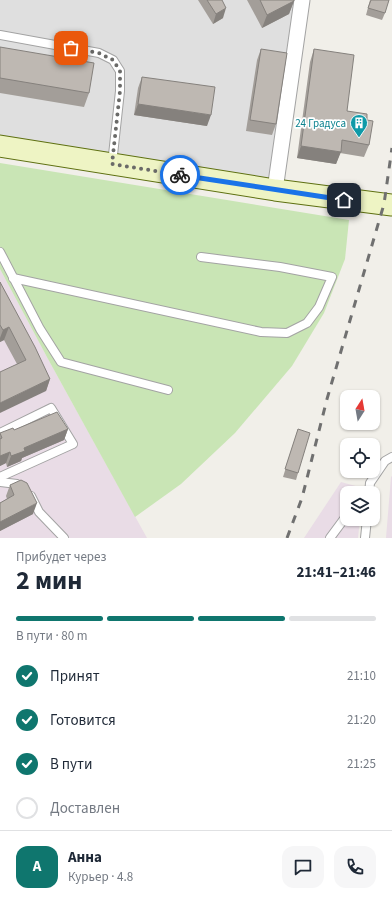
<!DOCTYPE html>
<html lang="ru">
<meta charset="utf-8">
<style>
:root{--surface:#fff;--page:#f6f6f7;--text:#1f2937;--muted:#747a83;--line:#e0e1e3;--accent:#0f766e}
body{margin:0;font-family:"Source Sans 3",sans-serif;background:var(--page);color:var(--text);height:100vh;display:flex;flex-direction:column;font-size:15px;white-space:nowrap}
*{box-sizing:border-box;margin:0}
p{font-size:13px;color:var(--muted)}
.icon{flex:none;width:22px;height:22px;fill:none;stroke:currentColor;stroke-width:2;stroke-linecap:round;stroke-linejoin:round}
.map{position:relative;height:538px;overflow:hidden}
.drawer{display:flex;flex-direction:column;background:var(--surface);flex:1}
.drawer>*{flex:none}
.needle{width:26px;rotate:11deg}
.tools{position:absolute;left:340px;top:390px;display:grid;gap:8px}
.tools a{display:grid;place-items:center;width:40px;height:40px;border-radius:8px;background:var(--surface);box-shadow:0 1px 3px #0004;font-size:20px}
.pin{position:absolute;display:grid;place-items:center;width:34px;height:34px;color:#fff;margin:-17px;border-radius:8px;box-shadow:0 2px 6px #0006}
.courier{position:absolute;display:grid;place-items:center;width:40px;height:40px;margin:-20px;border:3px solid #1a73e8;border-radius:50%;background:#fff;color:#222;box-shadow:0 1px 5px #0007}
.head em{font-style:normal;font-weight:700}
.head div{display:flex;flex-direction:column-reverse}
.head{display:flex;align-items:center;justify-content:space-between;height:68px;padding:0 16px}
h1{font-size:26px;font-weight:700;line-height:30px}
.bar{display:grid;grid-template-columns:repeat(4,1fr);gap:6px 4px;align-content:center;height:48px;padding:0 16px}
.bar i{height:5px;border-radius:3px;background:var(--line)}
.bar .selected{background:var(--accent)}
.bar p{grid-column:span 4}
.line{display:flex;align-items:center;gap:10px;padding:0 16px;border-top:1px solid var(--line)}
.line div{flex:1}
.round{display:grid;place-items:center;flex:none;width:42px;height:42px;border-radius:12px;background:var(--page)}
ol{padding:0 16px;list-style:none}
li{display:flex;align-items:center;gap:12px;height:44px}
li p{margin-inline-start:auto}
li .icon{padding:4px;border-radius:50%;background:var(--accent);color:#fff;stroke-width:4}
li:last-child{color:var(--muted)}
li i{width:22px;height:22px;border:2px solid var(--line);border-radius:50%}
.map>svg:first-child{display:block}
</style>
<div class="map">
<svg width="392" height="538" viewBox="0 0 392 538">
<rect width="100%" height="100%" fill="#f1efe9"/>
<!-- residential -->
<path fill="#dfdfdf" d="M0,0h296l-25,180 -271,-42z"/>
<!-- industrial -->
<g fill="#e9dce6">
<path d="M0,269l48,90 99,179h-147z"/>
<path d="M392,476v62h-6l5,-61z"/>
<path d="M341,482l22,6v5h-16v26h13l-2,19h-54z"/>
</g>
<!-- grass -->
<path fill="#c9e5b5" d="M0,163l349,57 -4,39 -21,54 -32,53 -57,67 -54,51 -46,33 -87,-158 -48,-90z"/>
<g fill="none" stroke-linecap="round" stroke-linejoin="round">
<defs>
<g id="lane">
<path d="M0,35l99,18 14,7 7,11v20l-8,73"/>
<path d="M0,252l40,77 21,33 107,28"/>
<path d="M13,278l248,54 26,1 20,-10 12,-16 13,-30 -52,-10 -79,-10"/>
<path d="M0,433l51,-25 22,36 -73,33"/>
<path d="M0,482l17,2 5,3"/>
<path d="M369,493l1,-10 15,-22 7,-4"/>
<path d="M31,496l8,16 25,26"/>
<path d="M330,538l17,-23"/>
<path d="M365,538l2,-19"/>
</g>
<path id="street" d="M275,190l27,-190"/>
<path id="secondary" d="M0,146l275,44 117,15"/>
</defs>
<!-- lane casing -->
<use href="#lane" stroke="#a3a3a3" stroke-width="10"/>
<!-- street casing -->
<use href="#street" stroke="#a3a3a3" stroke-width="17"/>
<!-- secondary casing -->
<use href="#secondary" stroke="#5e7011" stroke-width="23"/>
<!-- lane -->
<use href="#lane" stroke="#fff" stroke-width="8"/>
<!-- street -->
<use href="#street" stroke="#fff" stroke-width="15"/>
<!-- secondary -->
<use href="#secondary" stroke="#eef4c4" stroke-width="21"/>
<!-- rail -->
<path stroke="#707070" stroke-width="3" stroke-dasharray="8 8" stroke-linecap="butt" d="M287,538l15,-40 25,-99 57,-195 8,-56"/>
</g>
<!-- wall -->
<g fill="#a39e99">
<path d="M198,0h24l1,18 -10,6z"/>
<path d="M247,0h47v1l-5,13 -27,14z"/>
<path d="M370,0l15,13 -3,7 -16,-5z"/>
<path d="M0,47l89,46 -5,14 -84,-14z"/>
<path d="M261,49l15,75 -4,11 -26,-4 11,-71z"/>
<path d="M314,49l33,62 20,9 2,25 -5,12 -24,-4 -4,11 -39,-6 13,-96z"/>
<path d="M142,77l65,49 -73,-11 4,-27z"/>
<path d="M0,282l50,97 -4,12 -29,-27 -13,-24 -4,2z"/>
<path d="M68,429l-4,11 -42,18 -1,3 -14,6 -1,-4 -6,3v-33l14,-3z"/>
<path d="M298,429v44l-2,7 -13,-3z"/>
<path d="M10,485l23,29 -33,17v-28l7,-4 -1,-3z"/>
</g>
<!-- shaded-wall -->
<g fill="#85817d">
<path d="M294,1l-5,13 -27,14 5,-13z"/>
<path d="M226,8l-3,10 -10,6 3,-10z"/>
<path d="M138,104l73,11 -4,11 -73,-11z"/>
<path d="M301,146l40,6 -5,12 -39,-6z"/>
<path d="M9,327l-5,13 -4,2v-4l3,-8z"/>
<path d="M50,379l-4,12 -46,22v-10z"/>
<path d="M68,429l-4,11 -42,18 -1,3 -14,6 4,-11 13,-8z"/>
<path d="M10,452l-4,11 -6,3v-10z"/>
<path d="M37,503l-4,11 -33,17v-9z"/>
</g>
<!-- building -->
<g fill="#beb8b2" stroke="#85817d">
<path d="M207,0h15l4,8 -10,6z"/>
<path d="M260,0h34v1l-27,14z"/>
<path d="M371,0h18l-4,13 -17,-5z"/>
<path d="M0,47l94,16 -5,30 -89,-15z"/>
<path d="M261,49l26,4 -11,71 -26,-4z"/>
<path d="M314,49l40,6 -7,56 20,3v6l6,1 -4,24 -27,-5 -1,12 -40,-6z"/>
<path d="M142,77l73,10 -4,28 -73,-11z"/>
<path d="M0,282l35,65 15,32 -50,24v-31l26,-12 -17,-33 -6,3 -3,-5z"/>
<path d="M57,412l11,17 -44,19 1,3 -14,5 -1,-4 -10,4v-17l2,-1 -2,-5 13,-5 1,2z"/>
<path d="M298,429l12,4 -12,40 -13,-4z"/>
<path d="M21,480l6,3 10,20 -37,19v-19l14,-8 -4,-10z"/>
</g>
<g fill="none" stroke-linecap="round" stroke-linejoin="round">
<!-- done -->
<path stroke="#6a6a68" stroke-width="4" stroke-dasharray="0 7.2" d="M71,48l28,5 14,7 7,11v20l-8,73 68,11"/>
<!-- route -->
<path stroke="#1a73e8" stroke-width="5" d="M180,175l164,25"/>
</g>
<!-- icons -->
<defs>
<symbol id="building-pin" viewBox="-11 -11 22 30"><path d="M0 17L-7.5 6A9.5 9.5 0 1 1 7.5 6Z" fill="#0f9aa8" stroke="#fff"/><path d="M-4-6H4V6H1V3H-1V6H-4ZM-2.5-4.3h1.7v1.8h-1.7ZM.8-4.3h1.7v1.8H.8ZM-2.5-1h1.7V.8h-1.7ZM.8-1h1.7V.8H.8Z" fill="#fff"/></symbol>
</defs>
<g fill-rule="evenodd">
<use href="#building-pin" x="349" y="113" width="20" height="27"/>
</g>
<g text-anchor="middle" stroke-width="3.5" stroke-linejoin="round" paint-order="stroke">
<!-- culture labels -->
<g font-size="11" fill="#0d838f" stroke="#fff" text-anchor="end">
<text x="346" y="127">24 Градуса</text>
</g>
</g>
</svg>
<div class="tools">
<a><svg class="needle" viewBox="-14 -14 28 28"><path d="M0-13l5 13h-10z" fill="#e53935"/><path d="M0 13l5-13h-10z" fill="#747a83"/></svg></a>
<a><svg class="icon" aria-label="locate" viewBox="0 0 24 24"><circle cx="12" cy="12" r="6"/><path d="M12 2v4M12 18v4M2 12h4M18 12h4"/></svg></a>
<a><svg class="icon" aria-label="layers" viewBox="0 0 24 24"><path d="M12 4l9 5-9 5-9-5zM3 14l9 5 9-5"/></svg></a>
</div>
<div class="pin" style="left:71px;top:48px;background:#ea580c"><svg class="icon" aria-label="bag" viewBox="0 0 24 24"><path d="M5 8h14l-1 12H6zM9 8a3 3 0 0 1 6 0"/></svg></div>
<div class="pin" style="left:344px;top:200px;background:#1f2937"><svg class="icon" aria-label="home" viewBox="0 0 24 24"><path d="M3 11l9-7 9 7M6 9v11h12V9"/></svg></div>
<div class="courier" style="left:180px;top:175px"><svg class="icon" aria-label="bike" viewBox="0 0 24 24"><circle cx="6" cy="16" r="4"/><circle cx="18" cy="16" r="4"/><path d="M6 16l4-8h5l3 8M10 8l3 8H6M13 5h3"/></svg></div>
</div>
<section class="drawer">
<div class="head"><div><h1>2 мин</h1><p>Прибудет через</p></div><em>21:41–21:46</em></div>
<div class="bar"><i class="selected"></i><i class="selected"></i><i class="selected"></i><i></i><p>В пути · 80 m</p></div>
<ol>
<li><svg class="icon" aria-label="check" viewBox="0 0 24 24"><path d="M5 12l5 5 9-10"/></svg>Принят<p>21:10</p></li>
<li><svg class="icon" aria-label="check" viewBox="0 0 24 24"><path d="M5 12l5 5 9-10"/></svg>Готовится<p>21:20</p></li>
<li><svg class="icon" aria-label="check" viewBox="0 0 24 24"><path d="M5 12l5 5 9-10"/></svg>В пути<p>21:25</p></li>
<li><i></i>Доставлен</li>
</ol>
<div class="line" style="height:72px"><b class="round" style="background:var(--accent);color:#fff">А</b><div><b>Анна</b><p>Курьер · 4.8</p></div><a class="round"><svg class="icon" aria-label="chat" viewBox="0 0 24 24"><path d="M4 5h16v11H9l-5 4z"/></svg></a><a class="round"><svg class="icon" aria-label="phone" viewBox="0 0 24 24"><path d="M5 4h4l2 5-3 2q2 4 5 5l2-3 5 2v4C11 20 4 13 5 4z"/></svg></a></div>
</section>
